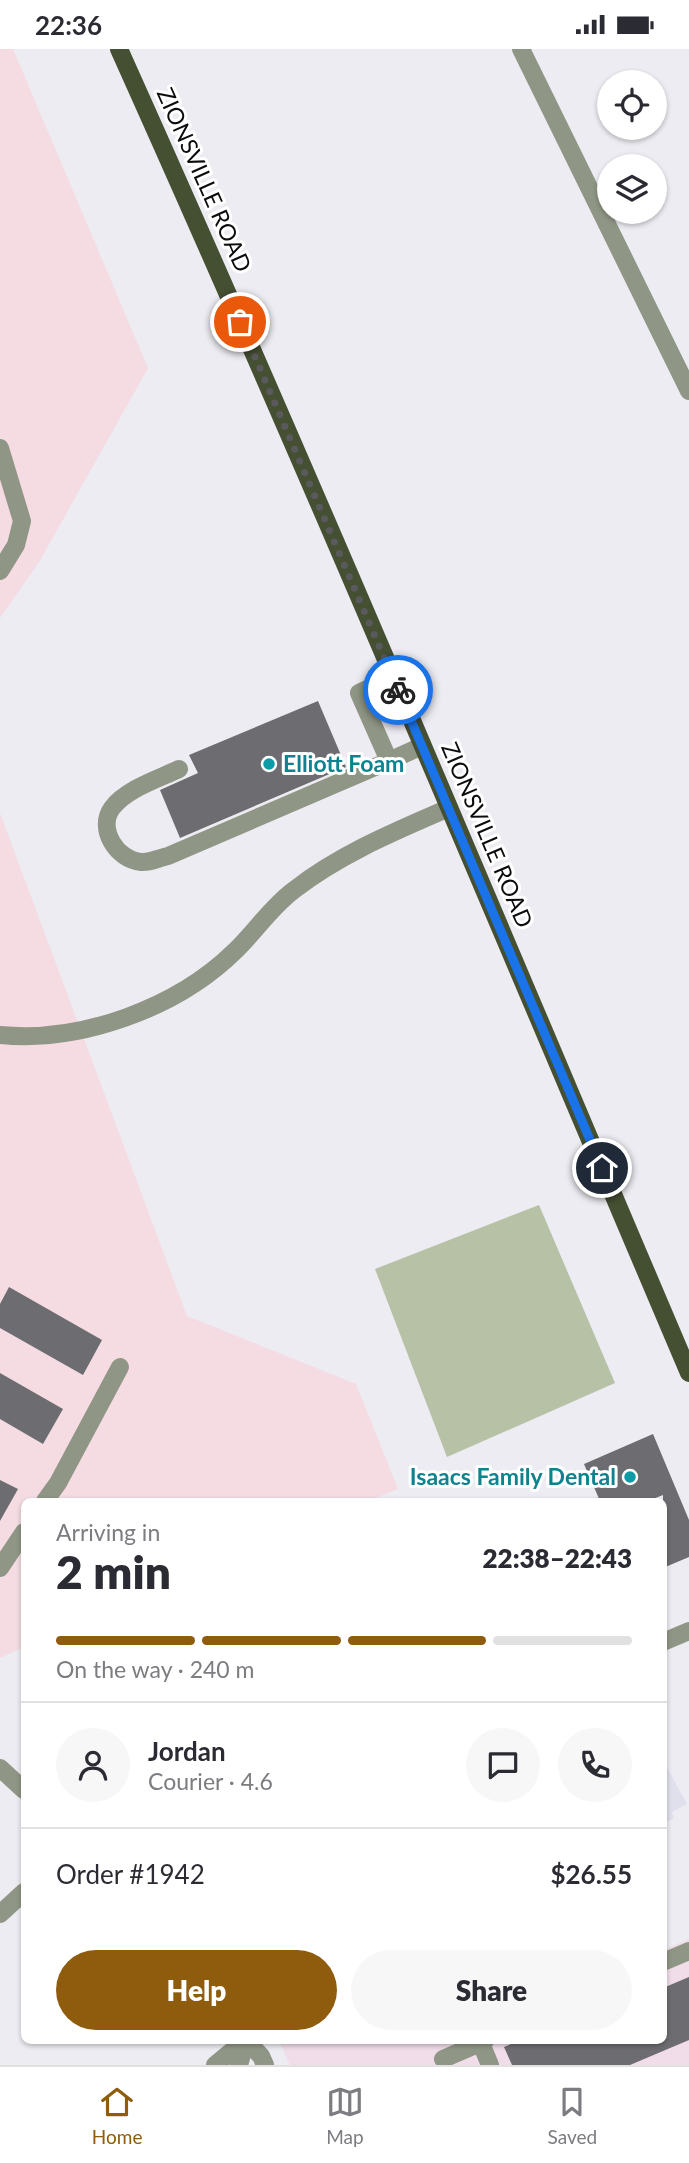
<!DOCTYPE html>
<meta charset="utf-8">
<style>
:root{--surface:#fff;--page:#f7f7f7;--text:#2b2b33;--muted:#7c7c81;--line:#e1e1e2;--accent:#8f5b0c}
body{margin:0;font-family:Lato,sans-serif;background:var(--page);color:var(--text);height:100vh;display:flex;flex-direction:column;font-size:26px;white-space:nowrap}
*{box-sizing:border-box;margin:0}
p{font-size:23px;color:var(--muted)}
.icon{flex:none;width:38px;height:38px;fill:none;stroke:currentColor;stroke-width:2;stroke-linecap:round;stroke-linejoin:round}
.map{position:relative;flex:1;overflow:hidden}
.side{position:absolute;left:21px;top:1449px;width:646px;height:546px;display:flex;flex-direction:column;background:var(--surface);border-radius:10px;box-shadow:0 2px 5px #0004}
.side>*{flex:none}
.buttons{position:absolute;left:597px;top:21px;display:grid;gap:14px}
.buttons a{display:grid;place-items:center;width:70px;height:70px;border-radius:50%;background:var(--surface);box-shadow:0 2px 5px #0004;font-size:35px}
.pin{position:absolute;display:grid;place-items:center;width:60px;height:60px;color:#fff;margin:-30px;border:4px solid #fff;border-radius:50%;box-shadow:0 2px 7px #0007}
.courier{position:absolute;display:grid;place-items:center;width:70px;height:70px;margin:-35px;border:5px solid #1a73e8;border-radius:50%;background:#fff;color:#222;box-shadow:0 2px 9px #0007}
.summary em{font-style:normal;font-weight:800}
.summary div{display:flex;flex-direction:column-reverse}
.summary{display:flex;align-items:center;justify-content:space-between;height:119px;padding:0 35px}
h1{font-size:46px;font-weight:800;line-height:52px}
.bar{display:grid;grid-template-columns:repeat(4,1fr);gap:10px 7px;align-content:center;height:84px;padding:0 35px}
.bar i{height:9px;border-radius:5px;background:var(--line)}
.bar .active{background:var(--accent)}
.bar p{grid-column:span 4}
.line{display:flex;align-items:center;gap:18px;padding:0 35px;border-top:2px solid var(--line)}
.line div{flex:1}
.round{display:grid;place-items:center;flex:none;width:74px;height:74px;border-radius:37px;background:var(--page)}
.action{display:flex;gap:14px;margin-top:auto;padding:14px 35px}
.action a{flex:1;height:80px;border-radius:42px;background:var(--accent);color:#fff;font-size:28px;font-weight:800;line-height:80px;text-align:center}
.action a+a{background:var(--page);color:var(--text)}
.status{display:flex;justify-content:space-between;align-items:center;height:49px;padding:0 35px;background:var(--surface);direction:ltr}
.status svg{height:19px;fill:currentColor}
.menu{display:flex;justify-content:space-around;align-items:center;height:98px;border-top:2px solid var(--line);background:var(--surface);font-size:19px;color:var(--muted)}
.menu a{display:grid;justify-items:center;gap:4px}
.menu .active{color:var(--accent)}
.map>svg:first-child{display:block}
</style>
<div class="status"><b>22:36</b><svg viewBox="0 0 49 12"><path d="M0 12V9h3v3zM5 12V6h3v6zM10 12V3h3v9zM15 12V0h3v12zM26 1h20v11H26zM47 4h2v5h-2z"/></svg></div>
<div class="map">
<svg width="689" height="2016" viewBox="0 0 689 2016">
<rect width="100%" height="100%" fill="#ececf2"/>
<!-- commercial -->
<path fill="#f1dcea" d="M689,1890v126h-399l-11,-24h384v-91z"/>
<!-- industrial -->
<g fill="#f5dbe2">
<path d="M0,0h13l135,319 -109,194 -39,56z"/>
<path d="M0,764l187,503 169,68 42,105 -30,12h-344v146l-24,11z"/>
</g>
<!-- built -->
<path fill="#e0e0ec" d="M663,1711l24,44 -15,8 2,6 -9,5z"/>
<!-- green -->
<path fill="#b7c1a6" d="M539,1156l76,178 -168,74 -72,-188z"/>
<!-- building -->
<g fill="#6c6c71">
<path d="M318,652l28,66 -166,71 -20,-48 38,-17 -9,-18z"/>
<path d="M9,1238l93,53 -19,35 -83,-47v-24z"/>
<path d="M0,1324l63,36 -20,35 -43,-25z"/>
<path d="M653,1385l36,86v37l-26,11v-73l-15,6h-48l-16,-37z"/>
<path d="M0,1431l18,9 -18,32z"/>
<path d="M689,1928v63l-59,25h-118l-8,-18 14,-6h145v-53z"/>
</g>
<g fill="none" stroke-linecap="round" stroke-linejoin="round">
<!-- minor -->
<g stroke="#909685" stroke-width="18">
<path d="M521,0l168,342"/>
<path d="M0,399l22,73 -6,24 -16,26"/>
<path d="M393,628l-34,16 30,68 33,-15"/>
<path d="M179,720c-21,10 -53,20 -67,39 -15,21 5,52 29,54 8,1 18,-4 27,-6l221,-95"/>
<path d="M0,986c81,8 177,-27 235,-84 20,-19 36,-44 59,-61 46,-36 102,-59 155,-82"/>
<path d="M45,1452l13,-18 62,-116"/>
<path d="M0,1519l24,-36"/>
<path d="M663,1593l26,-11"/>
<path d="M0,1719l24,22"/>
<path d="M0,1865l24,-22"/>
<path d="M663,1913l26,-11"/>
<path d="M247,1992l14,15 4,9"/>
<path d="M480,1992l10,24"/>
<path d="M443,2010l42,-18"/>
<path d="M215,2016l29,-24"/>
<path d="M239,2016l7,-24"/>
</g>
<!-- major -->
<path stroke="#454f32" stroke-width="18" d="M119,0c197,438 382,882 570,1324"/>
</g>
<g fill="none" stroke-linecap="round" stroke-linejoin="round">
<!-- done -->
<path stroke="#5a5a5e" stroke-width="7" stroke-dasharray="0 12.6" d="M240,273l158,368"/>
<!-- route -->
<path stroke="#1a73e8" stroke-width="9" d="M398,641l204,478"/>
</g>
<!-- markers -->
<g fill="#0f9aa8" stroke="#fff" stroke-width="2.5">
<circle cx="269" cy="715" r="7"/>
<circle cx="630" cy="1428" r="7"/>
</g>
<g text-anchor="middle" stroke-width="6" stroke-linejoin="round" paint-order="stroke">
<!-- street labels -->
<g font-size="23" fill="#0c0c0e" stroke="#fff">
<text transform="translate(204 131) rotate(66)" y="8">ZIONSVILLE ROAD</text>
<text transform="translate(487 786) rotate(67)" y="8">ZIONSVILLE ROAD</text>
</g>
<!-- culture labels -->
<g font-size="23" font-weight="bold" fill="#0d838f" stroke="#fff" text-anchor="start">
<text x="283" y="723">Elliott Foam</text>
<text x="616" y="1436" text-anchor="end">Isaacs Family Dental</text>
</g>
</g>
</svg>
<div class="buttons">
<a><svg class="icon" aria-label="locate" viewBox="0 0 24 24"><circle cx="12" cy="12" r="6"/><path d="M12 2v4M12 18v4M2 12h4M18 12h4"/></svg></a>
<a><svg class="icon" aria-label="layers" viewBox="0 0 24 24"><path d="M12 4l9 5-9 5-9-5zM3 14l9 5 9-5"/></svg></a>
</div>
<div class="pin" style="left:240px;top:273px;background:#ea580c"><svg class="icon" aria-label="bag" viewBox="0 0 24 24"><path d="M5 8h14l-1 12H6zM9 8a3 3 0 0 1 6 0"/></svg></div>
<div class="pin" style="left:602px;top:1119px;background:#1f2937"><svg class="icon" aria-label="home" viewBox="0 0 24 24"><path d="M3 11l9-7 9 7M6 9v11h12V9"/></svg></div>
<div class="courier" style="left:398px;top:641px"><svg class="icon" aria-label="bike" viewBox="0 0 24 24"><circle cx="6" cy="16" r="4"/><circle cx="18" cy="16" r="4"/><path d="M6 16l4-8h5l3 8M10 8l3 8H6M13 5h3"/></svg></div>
<section class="side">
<div class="summary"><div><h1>2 min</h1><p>Arriving in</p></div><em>22:38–22:43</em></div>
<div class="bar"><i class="active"></i><i class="active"></i><i class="active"></i><i></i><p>On the way · 240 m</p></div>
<div class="line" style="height:126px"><a class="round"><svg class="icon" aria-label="person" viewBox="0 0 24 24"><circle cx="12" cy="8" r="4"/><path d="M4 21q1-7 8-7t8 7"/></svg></a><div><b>Jordan</b><p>Courier · 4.6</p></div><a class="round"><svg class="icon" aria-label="chat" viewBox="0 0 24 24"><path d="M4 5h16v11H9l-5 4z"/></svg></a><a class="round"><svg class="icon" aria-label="phone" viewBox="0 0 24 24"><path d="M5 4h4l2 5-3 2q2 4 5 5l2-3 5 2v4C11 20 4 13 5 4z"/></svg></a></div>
<div class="line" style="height:91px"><div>Order #1942</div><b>$26.55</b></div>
<div class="action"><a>Help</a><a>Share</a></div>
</section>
</div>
<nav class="menu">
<a class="active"><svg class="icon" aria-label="home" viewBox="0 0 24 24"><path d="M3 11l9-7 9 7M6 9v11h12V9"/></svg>Home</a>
<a><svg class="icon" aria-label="map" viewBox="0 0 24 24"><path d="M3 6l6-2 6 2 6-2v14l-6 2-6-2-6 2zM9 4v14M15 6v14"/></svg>Map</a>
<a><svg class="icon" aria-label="saved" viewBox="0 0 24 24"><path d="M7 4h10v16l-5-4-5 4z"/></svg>Saved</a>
</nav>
